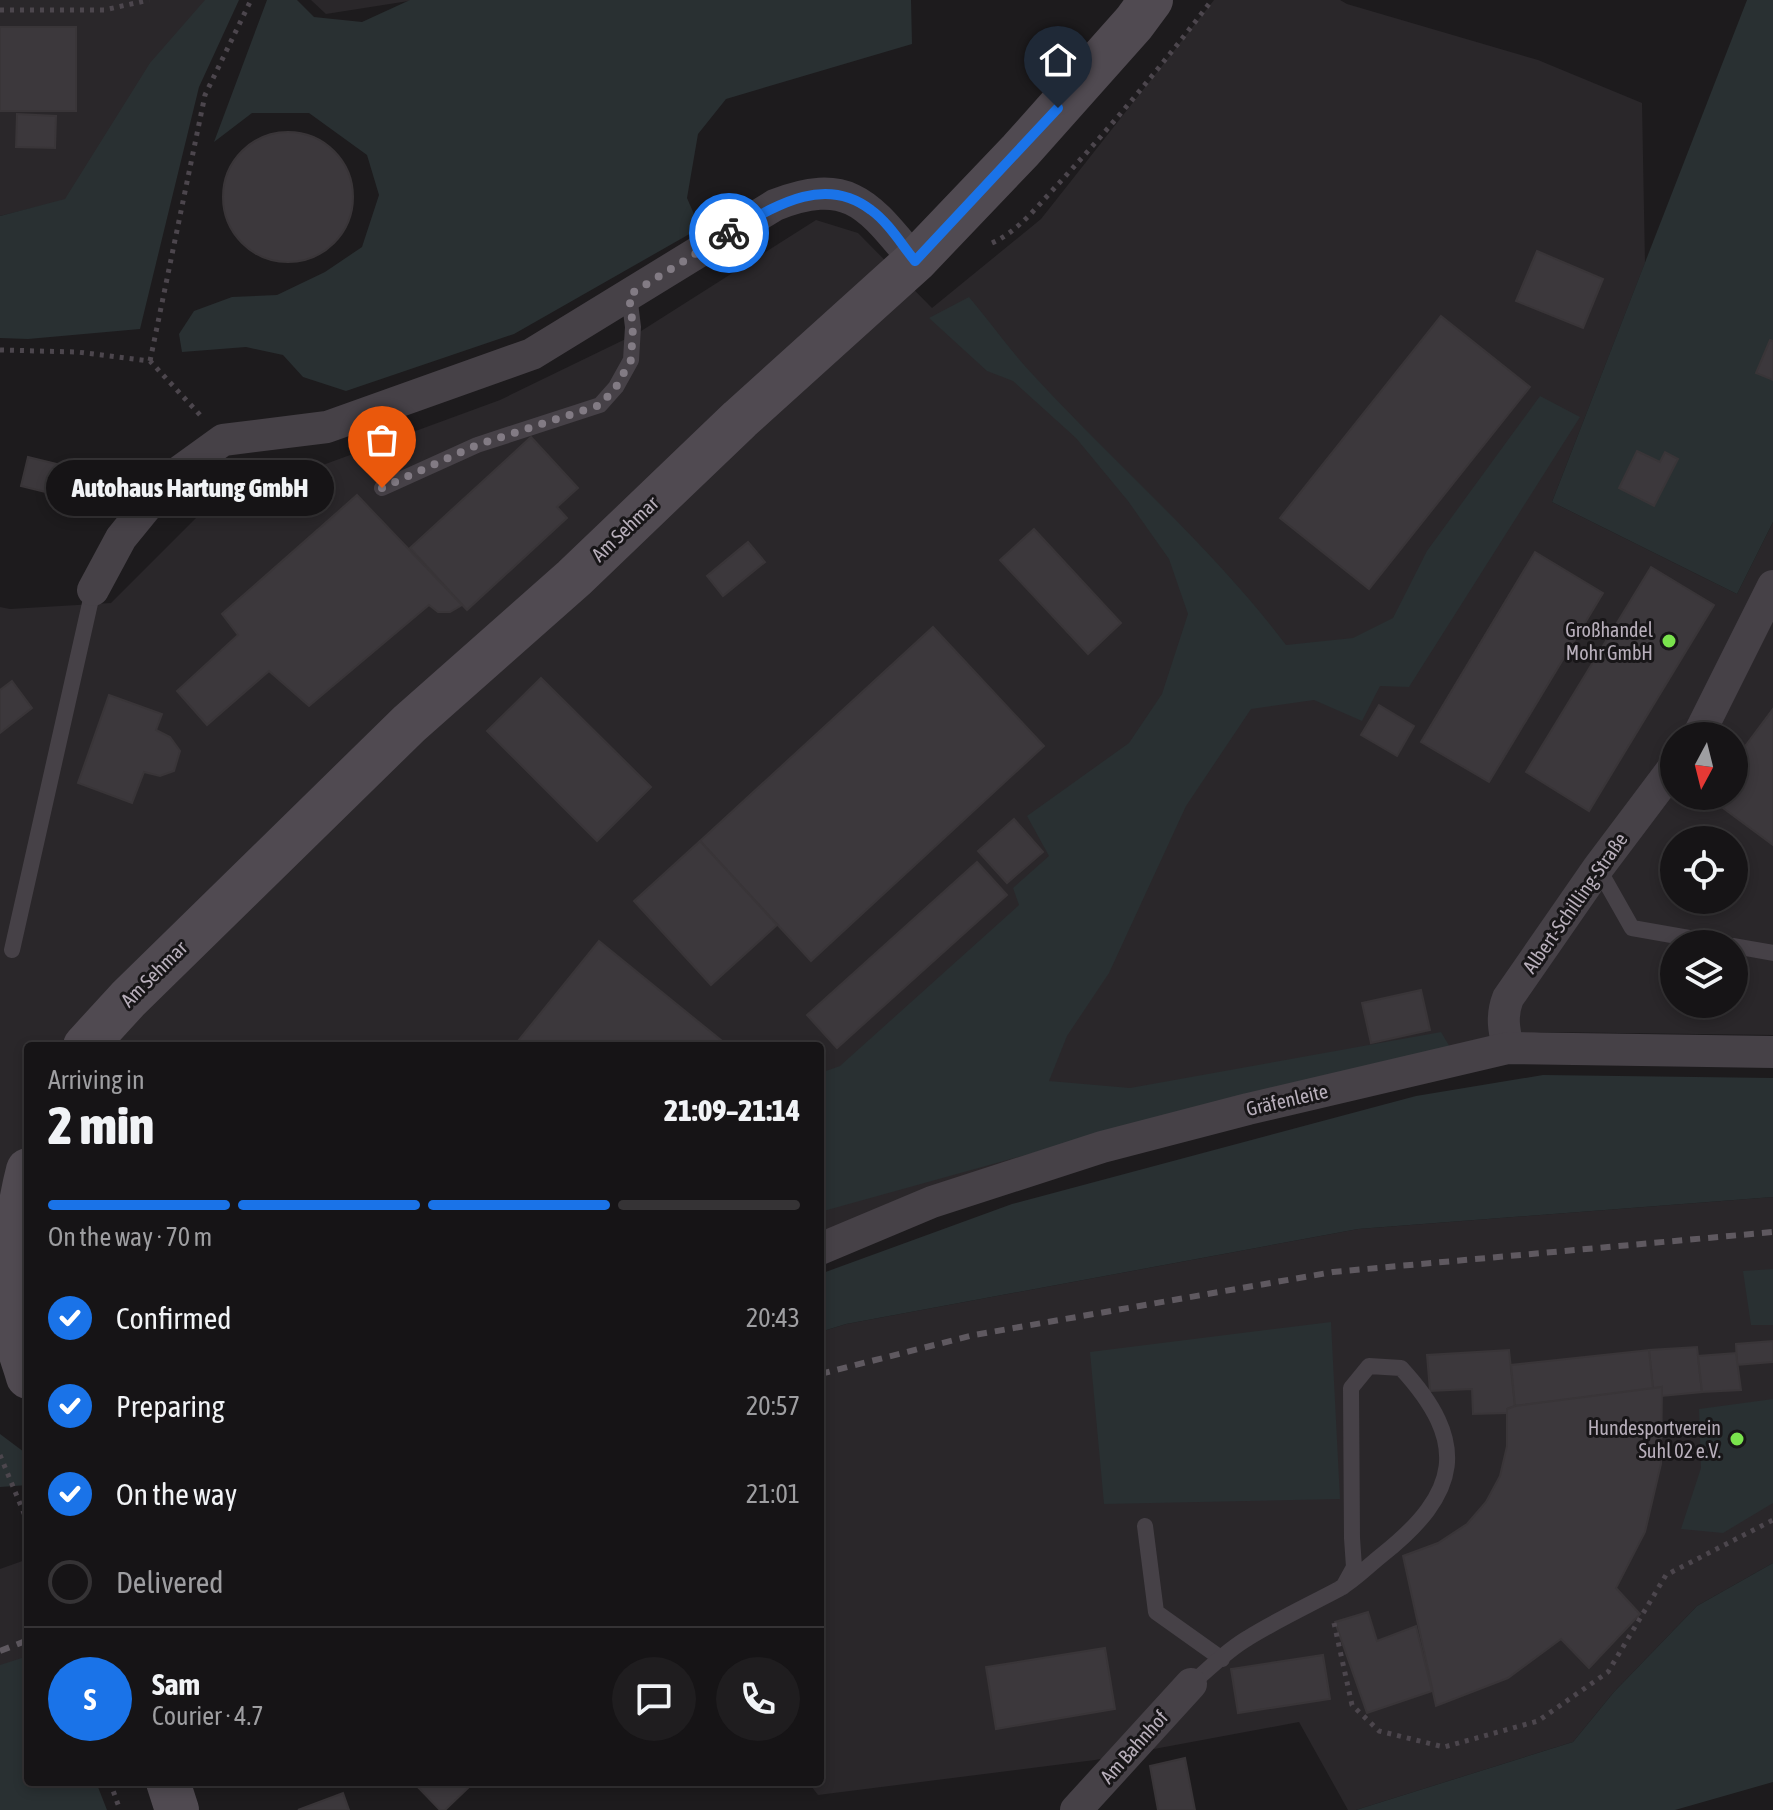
<!DOCTYPE html>
<meta charset="utf-8">
<style>
:root{--surface:#161416;--page:#1f1d1f;--text:#f1f3f6;--muted:#9e9ea1;--line:#353335;--accent:#1a73e8}
body{margin:0;font-family:"Asap Condensed",sans-serif;background:var(--page);color:var(--text);height:100vh;display:flex;flex-direction:column;font-size:30px;white-space:nowrap}
*{box-sizing:border-box;margin:0}
p{font-size:26px;color:var(--muted)}
.icon{flex:none;width:44px;height:44px;fill:none;stroke:currentColor;stroke-width:2;stroke-linecap:round;stroke-linejoin:round}
.map{position:relative;flex:1;overflow:hidden}
.drawer{position:absolute;left:24px;top:1042px;width:800px;height:744px;display:flex;flex-direction:column;background:var(--surface);border-radius:8px;box-shadow:0 4px 12px #0003,0 0 0 2px var(--line)}
.drawer>*{flex:none}
.needle{width:52px;rotate:187deg}
.controls{position:absolute;left:1660px;top:722px;display:grid;gap:16px}
.controls a{display:grid;place-items:center;width:88px;height:88px;border-radius:50%;background:var(--surface);box-shadow:0 4px 12px #0003,0 0 0 2px var(--line);font-size:40px}
.pin{position:absolute;display:grid;place-items:center;width:68px;height:68px;color:#fff;margin:-82px -34px;border-radius:50% 50% 50% 0;rotate:-45deg;box-shadow:0 0 8px #0007}
.pin .icon{rotate:45deg}
.courier{position:absolute;display:grid;place-items:center;width:80px;height:80px;margin:-40px;border:6px solid #1a73e8;border-radius:50%;background:#fff;color:#222;box-shadow:0 2px 10px #0007}
.bubble{position:absolute;height:56px;border-radius:28px;background:var(--surface);box-shadow:0 4px 12px #0003,0 0 0 2px var(--line);font-size:26px;font-weight:800;line-height:56px;text-align:center}
.head em{font-style:normal;font-weight:800}
.head div{display:flex;flex-direction:column-reverse}
.head{display:flex;align-items:center;justify-content:space-between;height:136px;padding:0 24px}
h1{font-size:52px;font-weight:800;line-height:60px}
.bar{display:grid;grid-template-columns:repeat(4,1fr);gap:12px 8px;align-content:center;height:96px;padding:0 24px}
.bar i{height:10px;border-radius:6px;background:var(--line)}
.bar .selected{background:var(--accent)}
.bar p{grid-column:span 4}
.line{display:flex;align-items:center;gap:20px;padding:0 24px;border-top:2px solid var(--line)}
.line div{flex:1}
.round{display:grid;place-items:center;flex:none;width:84px;height:84px;border-radius:42px;background:var(--page)}
ol{padding:0 24px;list-style:none}
li{display:flex;align-items:center;gap:24px;height:88px}
li p{margin-inline-start:auto}
li .icon{padding:8px;border-radius:50%;background:var(--accent);color:#fff;stroke-width:4}
li:last-child{color:var(--muted)}
li i{width:44px;height:44px;border:4px solid var(--line);border-radius:50%}
.map>svg:first-child{display:block}
</style>
<div class="map">
<svg width="1773" height="1810" viewBox="0 0 1773 1810">
<rect width="100%" height="100%" fill="#1d1b1d"/>
<!-- built -->
<g fill="#2a272a" fill-rule="evenodd">
<path d="M0,0h212l-147,200 -65,16z"/>
<path d="M311,0h104l-89,14z"/>
<path d="M1214,0h126l7,4 191,56 104,43 3,160 -93,239 185,92 36,-72v513l-233,-3 -364,75 -356,128v-189h-792v331l-28,-80v-690l10,2 101,-6 95,-95 294,-108 138,-67 178,-113 42,13 74,75 109,-89zM1674,736h60v60h-60zM1674,840h60v60h-60zM1674,944h60v60h-60z"/>
<path d="M1773,1197v366l-76,43 -83,86 -41,50 -217,68h-8l-49,-88 -204,38 -277,35 -10,-13h12v-450l26,-8 512,-95z"/>
<path d="M28,1559v193l-28,10v-193z"/>
</g>
<!-- green -->
<g fill="#293032">
<path d="M205,0h34l-40,87 -59,242 -112,10 -28,-1v-122l65,-17 85,-136z"/>
<path d="M267,0h30l17,17 48,5 48,-22h501l1,44 -186,55 -28,35 -11,64 13,30 -186,106 -168,57 -43,-14 -20,-22 -37,-8 -64,5 -3,-18 15,-23 38,-14 45,-2 48,-23 37,-25 17,-52 -12,-40 -58,-42h-57l-38,29z"/>
<path d="M1747,0h26v522l-36,72 -185,-92z"/>
<path d="M969,297c22,26 42,55 66,80 83,90 177,170 251,268l67,-7 40,-20 34,-67 113,-155 40,21 -171,270 -29,-1 -18,35 -48,-21 -63,9 -65,97 -77,167 -42,63 -18,45 81,7 311,-56 13,22 -414,97 -220,61v-139l20,-7 179,-161 -6,-17 36,-32 -22,-40 102,-73 33,-49 26,-80 -19,-55 -41,-58 -52,-63 -63,-57 -26,-10 -58,-53z"/>
<path d="M1543,1075l230,3v119l-415,32 -512,95 -26,8v-58l192,-70 404,-108z"/>
<path d="M1773,1269v56h-22l-8,-54z"/>
<path d="M1331,1322l9,177 -236,5 -14,-152z"/>
<path d="M1773,1399v104l-50,30 -42,-4 20,-61 -2,-59z"/>
<path d="M0,1434l28,21v30l-28,2z"/>
<path d="M1773,1563v219l-98,28h-319l217,-68 41,-50 83,-86z"/>
<path d="M28,1656v126h68l11,28h-107v-145z"/>
</g>
<!-- building -->
<g fill="#3c383c" stroke="#393538" stroke-width="2">
<rect x="0" y="27" width="76" height="84"/>
<path d="M17,114l39,2 -1,32 -39,-1z"/>
<circle cx="288" cy="197" r="65"/>
<path d="M1537,251l66,28 -20,49 -67,-27z"/>
<path d="M1441,316l89,71 -161,202 -89,-71z"/>
<path d="M1770,340l3,1v39l-17,-7z"/>
<path d="M531,437l47,51 -21,19 10,11 -100,92 -57,-62z"/>
<path d="M1637,451l23,11 5,-10 13,7 -24,47 -35,-18z"/>
<path d="M28,457l45,11 -7,29 -45,-11z"/>
<path d="M357,495l105,110 -12,7h-12l-9,-7 -120,101 -40,-35 -62,54 -30,-34 61,-56 -16,-21z"/>
<path d="M1034,529l87,94 -33,31 -88,-94z"/>
<path d="M748,542l17,20 -42,34 -16,-20z"/>
<path d="M1535,552l68,41 -114,189 -68,-40z"/>
<path d="M1651,567l63,38 -125,206 -63,-39z"/>
<path d="M933,627l111,119 -233,215 -111,-120z"/>
<path d="M541,678l110,109 -54,54 -110,-110z"/>
<path d="M12,681l20,27 -32,25v-43z"/>
<path d="M109,695l53,19 -6,16 14,7 10,14 -6,20 -14,5 -16,-4 -12,31 -54,-20z"/>
<path d="M1379,705l35,21 -17,30 -36,-21z"/>
<path d="M1773,709v136l-65,-48 26,-1v-35z"/>
<path d="M1014,819l29,33 -36,31 -29,-32z"/>
<path d="M700,841l77,84 -66,60 -77,-84z"/>
<path d="M977,862l30,33 -170,153 -30,-33z"/>
<path d="M599,941l123,100 -4,5h-204z"/>
<path d="M1421,990l9,40 -59,13 -9,-40z"/>
<path d="M1773,1341v21l-36,3 -1,-21z"/>
<path d="M1697,1347l5,45 -40,4v-9l-9,2 -4,-39z"/>
<path d="M1509,1350l6,56 -8,3v4l-34,1 -1,-25 -42,2 -3,-36z"/>
<path d="M1649,1350l4,39 -138,17 -4,-41z"/>
<path d="M1736,1353l5,37 -39,2 -4,-36z"/>
<path d="M1662,1387l-1,77 -16,68 -29,56 24,26 -51,54 -28,-29 -53,39 -72,28 -33,-150 35,-13 29,-19 19,-22 14,-26 7,-30v-37l8,-3z"/>
<path d="M1368,1612l9,29 39,-15 16,65 -65,22 -32,-91z"/>
<path d="M1105,1648l10,61 -119,20 -10,-62z"/>
<path d="M1323,1655l7,44 -92,14 -7,-44z"/>
<path d="M1185,1758l10,52h-37l-8,-44z"/>
<path d="M413,1782h51l5,5 -24,23h-5z"/>
<path d="M343,1793l6,17h-51z"/>
</g>
<g fill="none" stroke-linecap="round" stroke-linejoin="round">
<!-- path -->
<g stroke="#4c464d" stroke-width="5" stroke-dasharray="4 6" stroke-linecap="butt">
<path d="M0,10h104l45,-10"/>
<path d="M992,243c27,-12 48,-40 69,-62 53,-58 103,-118 151,-181"/>
<path d="M0,350l77,2 73,9 51,55"/>
<path d="M150,361l55,-266 46,-95"/>
<path d="M0,1455l28,68"/>
<path d="M1334,1623l18,82 27,26 65,16 94,-26 70,-49 58,-97 107,-55"/>
<path d="M110,1782l10,28"/>
</g>
<!-- lane -->
<g stroke="#464147" stroke-width="16">
<path d="M382,488l95,-43 123,-40 16,-18 15,-27 2,-33 -4,-32"/>
<path d="M1598,868l34,60 91,16"/>
<path d="M1734,946l39,7"/>
<path d="M12,950l81,-360"/>
<path d="M1145,1526l11,86 66,47"/>
<path d="M1191,1684c18,-15 36,-34 57,-46 29,-18 61,-33 91,-49 16,-9 29,-23 43,-34 78,-62 88,-112 19,-187l-32,-2 -18,22 1,150 2,29 -11,20"/>
</g>
<!-- street -->
<g stroke="#464147" stroke-width="32">
<path d="M93,590l28,-52 48,-59 54,-39 104,-13 205,-73 243,-149c76,-30 95,3 140,56"/>
<path d="M1698,736l75,-150"/>
<path d="M1508,1048c-4,-18 -7,-32 0,-50l90,-130 76,-101"/>
<path d="M820,1249l112,-47 170,-55 146,-38 260,-61 265,4"/>
<path d="M1076,1810l115,-126"/>
</g>
<!-- secondary -->
<g stroke="#504a51" stroke-width="44">
<path d="M85,1046l43,-47 281,-275 165,-146 166,-159 175,-158 105,-110 114,-128 17,-23"/>
<path d="M28,1170c-10,38 -21,121 -14,160 3,16 10,32 14,47"/>
<path d="M168,1782l9,28"/>
</g>
<!-- rail -->
<g stroke="#5f5960" stroke-width="6" stroke-dasharray="10 8" stroke-linecap="butt">
<path d="M820,1374l154,-39 359,-63 440,-40"/>
<path d="M0,1651l28,-11"/>
</g>
</g>
<g fill="none" stroke-linecap="round" stroke-linejoin="round">
<!-- done -->
<path stroke="#827b84" stroke-width="8" stroke-dasharray="0 14.4" d="M382,488l95,-43 123,-40 16,-18 15,-27 2,-33 -4,-32 100,-62"/>
<!-- route -->
<path stroke="#1a73e8" stroke-width="10" d="M729,233c43,-25 94,-60 142,-23 17,12 31,35 44,51l143,-153"/>
</g>
<!-- markers -->
<g fill="#7ae34d" stroke="#181618" stroke-width="3">
<circle cx="1669" cy="641" r="8"/>
<circle cx="1737" cy="1439" r="8"/>
</g>
<g text-anchor="middle" stroke-width="6" stroke-linejoin="round" paint-order="stroke">
<!-- street labels -->
<g font-size="20" fill="#b8afbb" stroke="#181618">
<text transform="translate(625 529) rotate(-44)" y="7">Am Sehmar</text>
<text transform="translate(1575 903) rotate(-55)" y="7">Albert-Schilling-Straße</text>
<text transform="translate(154 974) rotate(-45)" y="7">Am Sehmar</text>
<text transform="translate(1287 1100) rotate(-13)" y="7">Gräfenleite</text>
<text transform="translate(1134 1747) rotate(-48)" y="7">Am Bahnhof</text>
</g>
<!-- poi labels -->
<g font-size="20" fill="#b8afbb" stroke="#181618" text-anchor="end">
<text x="1653" y="637">Großhandel<tspan x="1653" dy="23">Mohr GmbH</tspan></text>
<text x="1721" y="1435">Hundesportverein<tspan x="1721" dy="23">Suhl 02 e.V.</tspan></text>
</g>
</g>
</svg>
<div class="controls">
<a><svg class="needle" viewBox="-14 -14 28 28"><path d="M0-13l5 13h-10z" fill="#e53935"/><path d="M0 13l5-13h-10z" fill="#9e9ea1"/></svg></a>
<a><svg class="icon" aria-label="locate" viewBox="0 0 24 24"><circle cx="12" cy="12" r="6"/><path d="M12 2v4M12 18v4M2 12h4M18 12h4"/></svg></a>
<a><svg class="icon" aria-label="layers" viewBox="0 0 24 24"><path d="M12 4l9 5-9 5-9-5zM3 14l9 5 9-5"/></svg></a>
</div>
<div class="pin" style="left:382px;top:488px;background:#ea580c"><svg class="icon" aria-label="bag" viewBox="0 0 24 24"><path d="M5 8h14l-1 12H6zM9 8a3 3 0 0 1 6 0"/></svg></div>
<div class="pin" style="left:1058px;top:108px;background:#1f2937"><svg class="icon" aria-label="home" viewBox="0 0 24 24"><path d="M3 11l9-7 9 7M6 9v11h12V9"/></svg></div>
<div class="courier" style="left:729px;top:233px"><svg class="icon" aria-label="bike" viewBox="0 0 24 24"><circle cx="6" cy="16" r="4"/><circle cx="18" cy="16" r="4"/><path d="M6 16l4-8h5l3 8M10 8l3 8H6M13 5h3"/></svg></div>
<div class="bubble" style="left:46px;top:460px;width:288px">Autohaus Hartung GmbH</div>
<section class="drawer">
<div class="head"><div><h1>2 min</h1><p>Arriving in</p></div><em>21:09–21:14</em></div>
<div class="bar"><i class="selected"></i><i class="selected"></i><i class="selected"></i><i></i><p>On the way · 70 m</p></div>
<ol>
<li><svg class="icon" aria-label="check" viewBox="0 0 24 24"><path d="M5 12l5 5 9-10"/></svg>Confirmed<p>20:43</p></li>
<li><svg class="icon" aria-label="check" viewBox="0 0 24 24"><path d="M5 12l5 5 9-10"/></svg>Preparing<p>20:57</p></li>
<li><svg class="icon" aria-label="check" viewBox="0 0 24 24"><path d="M5 12l5 5 9-10"/></svg>On the way<p>21:01</p></li>
<li><i></i>Delivered</li>
</ol>
<div class="line" style="height:144px"><b class="round" style="background:var(--accent);color:#fff">S</b><div><b>Sam</b><p>Courier · 4.7</p></div><a class="round"><svg class="icon" aria-label="chat" viewBox="0 0 24 24"><path d="M4 5h16v11H9l-5 4z"/></svg></a><a class="round"><svg class="icon" aria-label="phone" viewBox="0 0 24 24"><path d="M5 4h4l2 5-3 2q2 4 5 5l2-3 5 2v4C11 20 4 13 5 4z"/></svg></a></div>
</section>
</div>
